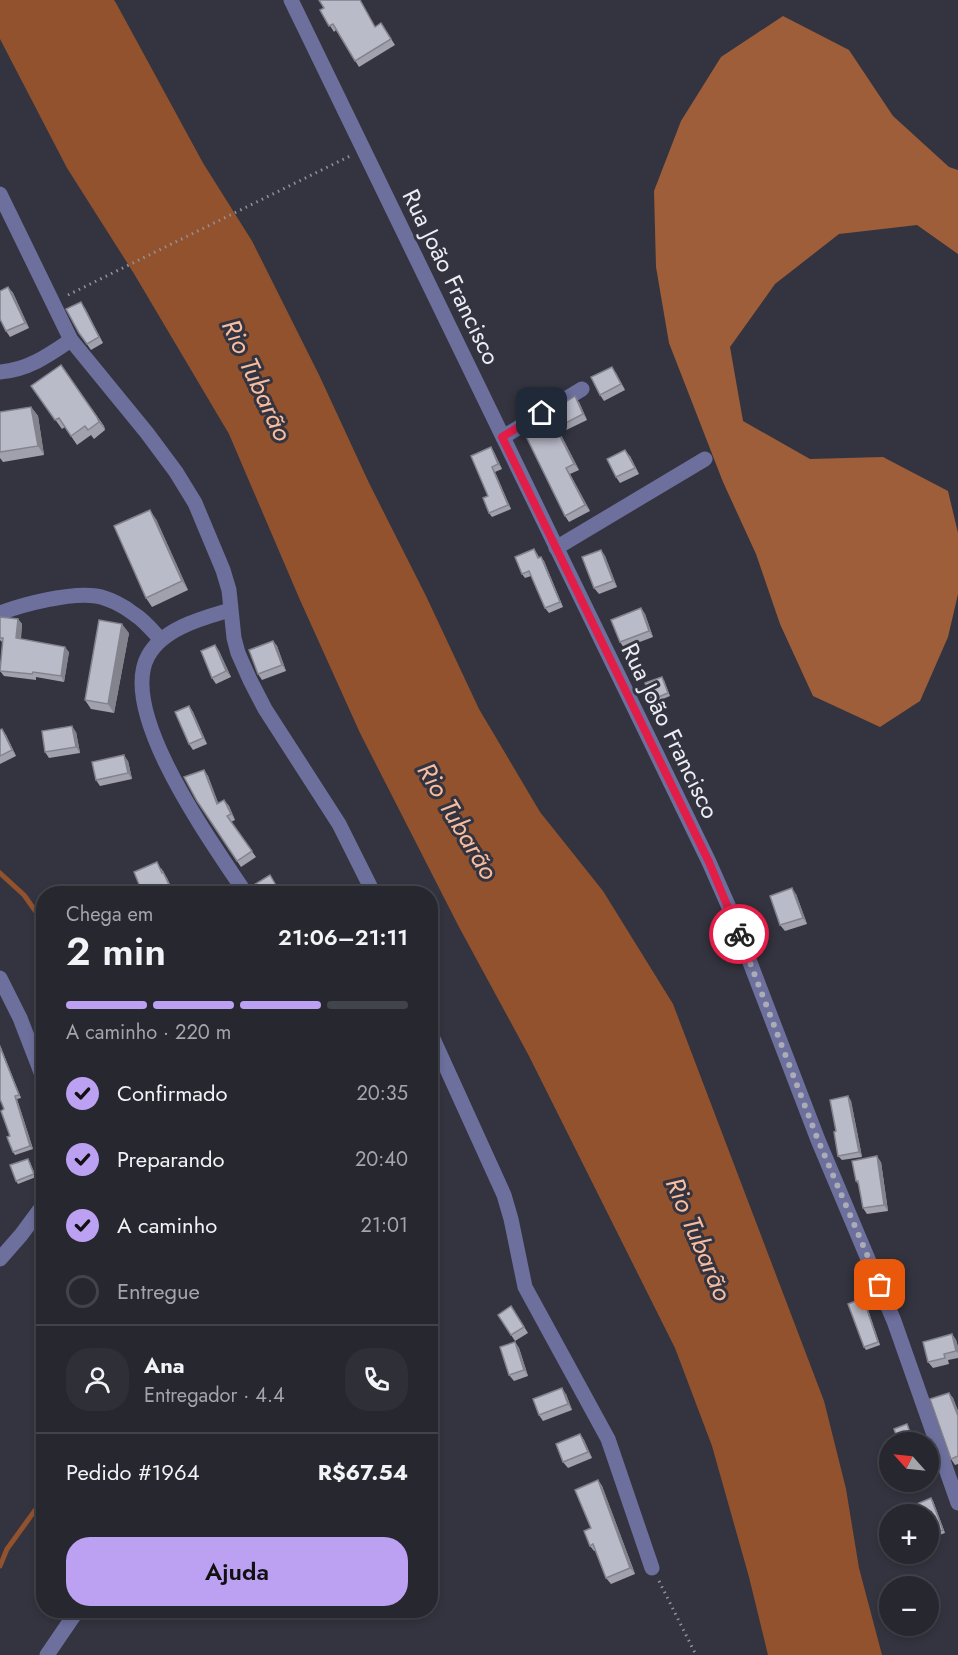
<!DOCTYPE html>
<html lang="pt">
<meta charset="utf-8">
<style>
:root{--surface:#26272f;--page:#2e2f37;--text:#f1f3f6;--muted:#a4a5aa;--line:#42444b;--accent:#bca0f2}
body{margin:0;font-family:Jost,sans-serif;background:var(--page);color:var(--text);height:100vh;display:flex;flex-direction:column;font-size:22px;white-space:nowrap}
*{box-sizing:border-box;margin:0}
p{font-size:20px;color:var(--muted)}
.icon{flex:none;width:33px;height:33px;fill:none;stroke:currentColor;stroke-width:2;stroke-linecap:round;stroke-linejoin:round}
.map{position:relative;flex:1;overflow:hidden}
.details{position:absolute;left:36px;top:886px;width:402px;height:732px;display:flex;flex-direction:column;background:var(--surface);border-radius:24px;box-shadow:0 3px 9px #0003,0 0 0 2px var(--line)}
.details>*{flex:none}
.needle{width:39px;rotate:297deg}
.fabs{position:absolute;left:879px;top:1432px;display:grid;gap:12px}
.fabs a{display:grid;place-items:center;width:60px;height:60px;border-radius:50%;background:var(--surface);box-shadow:0 3px 9px #0003,0 0 0 2px var(--line);font-size:30px}
.pin{position:absolute;display:grid;place-items:center;width:51px;height:51px;color:#fff;margin:-26px;border-radius:12px;box-shadow:0 3px 9px #0006}
.courier{position:absolute;display:grid;place-items:center;width:60px;height:60px;margin:-30px;border:4px solid #e11d48;border-radius:50%;background:#fff;color:#222;box-shadow:0 2px 8px #0007}
.summary em{font-style:normal;font-weight:600}
.summary div{display:flex;flex-direction:column-reverse}
.summary{display:flex;align-items:center;justify-content:space-between;height:102px;padding:0 30px}
h1{font-size:39px;font-weight:600;line-height:45px}
.bar{display:grid;grid-template-columns:repeat(4,1fr);gap:9px 6px;align-content:center;height:72px;padding:0 30px}
.bar i{height:8px;border-radius:4px;background:var(--line)}
.bar .on{background:var(--accent)}
.bar p{grid-column:span 4}
.line{display:flex;align-items:center;gap:15px;padding:0 30px;border-top:2px solid var(--line)}
.line div{flex:1}
.round{display:grid;place-items:center;flex:none;width:63px;height:63px;border-radius:24px;background:var(--page)}
ol{padding:0 30px;list-style:none}
li{display:flex;align-items:center;gap:18px;height:66px}
li p{margin-inline-start:auto}
li .icon{padding:6px;border-radius:50%;background:var(--accent);color:#111;stroke-width:4}
li:last-child{color:var(--muted)}
li i{width:33px;height:33px;border:3px solid var(--line);border-radius:50%}
.action{display:flex;gap:12px;margin-top:auto;padding:12px 30px}
.action a{flex:1;height:69px;border-radius:24px;background:var(--accent);color:#111;font-size:24px;font-weight:600;line-height:69px;text-align:center}
.map>svg:first-child{display:block}
</style>
<div class="map">
<svg width="958" height="1655" viewBox="0 0 958 1655">
<rect width="100%" height="100%" fill="#33343f"/>
<!-- forest -->
<path fill="#9f5e3a" d="M783,16l66,34 44,66 56,51 9,3v84l-41,-29 -78,9 -64,50 -45,63 13,74 67,38 73,-2 65,34 10,42v61l-10,43 -28,64 -40,26 -67,-31 -33,-72 -24,-70 -33,-72 -54,-139 -13,-76 -2,-76 27,-70 40,-64z"/>
<!-- water -->
<path fill="#92522e" d="M0,0h114l2,3 87,160 49,78 68,136 49,106 57,113 53,113 61,103 63,79 70,113 151,397 22,88 13,79 23,87h-114l-19,-78 -37,-131 -37,-98 -146,-292 -70,-129 -99,-194 -60,-133 -71,-166 -96,-162 -66,-104 -67,-129z"/>
<g fill="none" stroke-linecap="round" stroke-linejoin="round">
<!-- stream -->
<g stroke="#92522e" stroke-width="5">
<path d="M0,873l24,22 20,28"/>
<path d="M0,1566l7,-17 37,-51"/>
</g>
<!-- path -->
<g stroke="#90919a" stroke-width="3" stroke-dasharray="1.5 4.5" stroke-linecap="butt">
<path d="M68,295l282,-139"/>
<path d="M659,1581l37,74"/>
</g>
<!-- minor -->
<g stroke="#6d6f9d" stroke-width="15">
<path d="M291,0l418,862 19,43 90,235 76,181 64,182"/>
<path d="M0,194l71,146 76,93 29,39 19,31 28,67 6,20 5,48 4,15 12,27 15,29 74,115 35,70"/>
<path d="M0,372c28,-2 49,-17 71,-32"/>
<path d="M503,437l79,-48"/>
<path d="M556,548l149,-89"/>
<path d="M230,610c-27,8 -67,18 -82,46 -31,57 66,189 98,238"/>
<path d="M0,613c24,-9 71,-21 96,-17 13,2 28,10 38,18 10,6 19,17 27,26"/>
<path d="M0,978l20,40 24,62"/>
<path d="M430,1032l74,163 7,24 14,68 83,152 44,129"/>
<path d="M0,1259l21,-24 23,-31"/>
<path d="M47,1655l30,-44"/>
</g>
</g>
<!-- wall -->
<g fill="#a0a1ad">
<path d="M320,10l56,17 5,-4 14,22 -36,22 -23,-37 -2,2z"/>
<path d="M8,287l5,6 16,35 -19,9 -4,-6z"/>
<path d="M85,308l18,35 -12,7 -12,-17z"/>
<path d="M61,365l43,61 1,4 -11,9 -3,-4 -14,10 -12,-18 -3,2 -31,-43z"/>
<path d="M616,373l9,17 -21,11 -4,-6z"/>
<path d="M579,402l8,18 -27,13 19,37 -9,4 20,37 -21,11 -4,-6 -43,-88z"/>
<path d="M31,407l7,9 6,39 -41,7 -3,-4v-46z"/>
<path d="M491,447l3,5 8,17 -7,3 16,37 -19,8 -3,-4 -1,-17z"/>
<path d="M630,456l9,18 -19,9 -4,-6z"/>
<path d="M156,519l32,71 -36,17 -6,-9z"/>
<path d="M534,549l5,8h2l3,4 19,46 -14,6 -4,-5 -14,-32 -6,2 -3,-4z"/>
<path d="M601,550l4,6 12,31 -18,7 -5,-6z"/>
<path d="M641,608l4,6 8,23 -29,11 -4,-6z"/>
<path d="M0,617l18,2 4,5 -1,15 48,13 -5,30 -28,-5v3l-32,-4 -4,-5 3,-28 -3,-3z"/>
<path d="M129,633l-15,80 -23,-4 -6,-9z"/>
<path d="M273,641l4,5 9,25 -24,9 -4,-6z"/>
<path d="M215,645l4,6 12,26 -15,7 -4,-6z"/>
<path d="M664,680l6,16 -17,7 -2,-3z"/>
<path d="M189,706l4,6 14,32 -14,6 -4,-6z"/>
<path d="M2,729l4,6 10,21 -16,8v-34z"/>
<path d="M76,732l4,21 -31,5 -4,-6z"/>
<path d="M128,761l4,18 -32,7 -4,-6z"/>
<path d="M204,770l4,6 10,27 6,-3 5,6 6,14 -4,2 25,35 -15,10 -44,-66z"/>
<path d="M161,868l6,10 7,15 -31,1z"/>
<path d="M270,875l10,17 -3,2h-20z"/>
<path d="M796,894l11,30 -22,7 -5,-6z"/>
<path d="M0,1045l21,53 -4,1 16,50 -18,6 -2,-3 -9,-43 -4,-10z"/>
<path d="M848,1096l3,5 11,56 -20,3 -4,-4z"/>
<path d="M30,1162l6,15 -18,7 -2,-3z"/>
<path d="M881,1162l7,49 -21,3 -4,-6 -3,-21 -4,-6z"/>
<path d="M865,1301l15,44 -14,5 -2,-3z"/>
<path d="M511,1306l17,27 -13,8 -17,-26z"/>
<path d="M952,1334l4,6 2,7v11l-10,2 1,4 -16,4 -5,-6z"/>
<path d="M515,1342l4,6 9,28 -14,5 -5,-6z"/>
<path d="M949,1393l4,5 5,13v53l-3,1 -4,-6z"/>
<path d="M566,1394l6,16 -29,11 -4,-6z"/>
<path d="M580,1434l4,6 8,18 -24,10 -5,-6z"/>
<path d="M598,1480l4,6 33,88 -24,10 -5,-6 -11,-27h-1l-4,-5 1,-18z"/>
<path d="M931,1498l2,3 12,32 -14,5 -2,-3z"/>
</g>
<!-- shaded-wall -->
<g fill="#82838d">
<path d="M8,287l5,6 16,35 -4,-5z"/>
<path d="M81,302l4,6 18,35 -4,-6z"/>
<path d="M612,367l4,6 9,17 -4,-6z"/>
<path d="M575,396l4,6 8,18 -4,-6z"/>
<path d="M31,407l7,9 6,39 -6,-9z"/>
<path d="M97,417l7,9 1,4 -6,-8z"/>
<path d="M556,428l4,5 19,37 -5,-6z"/>
<path d="M491,447l3,5 8,17 -4,-5z"/>
<path d="M625,450l5,6 9,18 -4,-6z"/>
<path d="M492,467l3,5 16,37 -3,-4z"/>
<path d="M566,468l4,6 20,37 -5,-6z"/>
<path d="M150,510l6,9 32,71 -6,-9z"/>
<path d="M601,550l4,6 12,31 -4,-6z"/>
<path d="M541,557l3,4 19,46 -3,-5z"/>
<path d="M641,608l4,6 8,23 -4,-6z"/>
<path d="M18,619l4,5 -2,20 -4,-6z"/>
<path d="M122,624l7,9 -15,80 -6,-9z"/>
<path d="M273,641l4,5 9,25 -4,-6z"/>
<path d="M215,645l4,6 12,26 -5,-6z"/>
<path d="M65,647l4,5 -5,30 -3,-6z"/>
<path d="M189,706l4,6 14,32 -4,-6z"/>
<path d="M72,726l4,6 4,21 -4,-6z"/>
<path d="M2,729l4,6 10,21 -4,-6z"/>
<path d="M124,755l4,6 4,18 -4,-6z"/>
<path d="M204,770l4,6 13,34 -4,-6z"/>
<path d="M224,800l5,6 6,14 -4,-6z"/>
<path d="M163,872l4,6 7,15 -4,-6z"/>
<path d="M792,888l4,6 11,30 -4,-6z"/>
<path d="M0,1045l21,53 -2,-3 -19,-48z"/>
<path d="M15,1096l2,3 16,50 -3,-3z"/>
<path d="M848,1096l3,5 11,56 -3,-5z"/>
<path d="M877,1156l4,6 7,49 -4,-6z"/>
<path d="M863,1298l2,3 15,44 -2,-3z"/>
<path d="M952,1334l4,6 2,7v6l-2,-2z"/>
<path d="M515,1342l4,6 9,28 -4,-6z"/>
<path d="M562,1388l4,6 6,16 -4,-6z"/>
<path d="M949,1393l4,5 5,13v5z"/>
<path d="M580,1434l4,6 8,18 -4,-6z"/>
<path d="M598,1480l4,6 33,88 -5,-6z"/>
<path d="M931,1498l2,3 12,32 -2,-3z"/>
</g>
<!-- building -->
<g fill="#babbc9" stroke="#82838d" stroke-width="1.5">
<path d="M319,0h41l15,27 6,-4 10,16 -36,22 -22,-37 -4,2 -9,-16 4,-2z"/>
<path d="M8,287l17,36 -19,8 -6,-12v-28z"/>
<path d="M81,302l18,35 -12,7 -8,-11 -13,-24z"/>
<path d="M61,365l36,52 2,5 -11,8 -3,-4 -14,10 -12,-18 -4,2 -24,-34z"/>
<path d="M612,367l9,17 -21,11 -9,-18z"/>
<path d="M575,396l8,18 -27,14 18,36 -8,4 19,37 -20,11 -43,-88 36,-18 -1,-3z"/>
<path d="M31,407l7,39 -38,6v-40z"/>
<path d="M491,447l7,17 -6,3 16,38 -19,8 -6,-15 5,-2 -17,-40z"/>
<path d="M625,450l10,18 -19,9 -9,-18z"/>
<path d="M150,510l32,71 -36,17 -32,-72z"/>
<path d="M534,549l4,9 3,-1 19,45 -15,6 -16,-37 -7,3 -7,-17z"/>
<path d="M601,550l12,31 -19,7 -12,-31z"/>
<path d="M641,608l8,23 -29,11 -9,-22z"/>
<path d="M0,617l18,2 -2,19 49,9 -4,29 -28,-4 -1,2 -32,-3 3,-33h-3z"/>
<path d="M99,620l23,4 -14,80 -23,-4z"/>
<path d="M273,641l9,24 -24,9 -9,-24z"/>
<path d="M215,645l11,26 -14,7 -11,-27z"/>
<path d="M662,677l6,16 -17,7 -6,-17z"/>
<path d="M189,706l14,32 -14,6 -14,-32z"/>
<path d="M72,726l4,21 -31,5 -3,-21z"/>
<path d="M2,729l10,21 -12,6v-26z"/>
<path d="M124,755l4,18 -32,7 -4,-18z"/>
<path d="M204,770l13,34 7,-4 7,14 -4,2 25,35 -15,10 -40,-60 -13,-24z"/>
<path d="M157,862l5,11 1,-1 7,15 -2,1 2,6h-27l-9,-22z"/>
<path d="M270,875l8,14 -9,5h-12l-5,-8z"/>
<path d="M792,888l11,30 -23,7 -10,-29z"/>
<path d="M0,1047l19,48 -4,1 15,50 -17,6 -6,-15 3,-1 -9,-25 3,-2 -4,-10z"/>
<path d="M848,1096l11,56 -21,4 -4,-24 2,-1 -6,-31z"/>
<path d="M877,1156l7,49 -21,3 -5,-27h-2l-4,-20z"/>
<path d="M28,1159l6,15 -18,7 -6,-16z"/>
<path d="M863,1298l15,44 -14,5 -16,-43z"/>
<path d="M511,1306l13,21 -13,8 -13,-20z"/>
<path d="M952,1334l4,17 -12,3 1,4 -17,4 -5,-20z"/>
<path d="M515,1342l9,28 -15,5 -9,-28z"/>
<path d="M562,1388l6,16 -29,11 -6,-16z"/>
<path d="M949,1393l9,23v40l-7,3 -21,-60z"/>
<path d="M907,1424l7,19h-15l-5,-14z"/>
<path d="M580,1434l8,18 -25,10 -7,-18z"/>
<path d="M598,1480l32,88 -24,10 -13,-34 -3,2 -6,-15 7,-3 -16,-38z"/>
<path d="M931,1498l12,32 -14,5 -1,-20h-7l-4,-11z"/>
</g>
<g fill="none" stroke-linecap="round" stroke-linejoin="round">
<!-- done -->
<path stroke="#abacb5" stroke-width="6" stroke-dasharray="0 10.8" d="M739,934l79,206 62,145"/>
<!-- route -->
<path stroke="#e11d48" stroke-width="8" d="M542,413l-40,24 207,425 30,72"/>
</g>
<g text-anchor="middle" stroke-width="6" stroke-linejoin="round" paint-order="stroke">
<!-- street labels -->
<g font-size="24" fill="#ecedf4" stroke="#33343f">
<text transform="translate(451 277) rotate(64)" y="8">Rua João Francisco</text>
<text transform="translate(670 731) rotate(64)" y="8">Rua João Francisco</text>
</g>
<!-- water labels -->
<g font-size="26" font-style="italic" fill="#f7bda0" stroke="#33343f">
<text transform="translate(257 380) rotate(65)" y="9">Rio Tubarão</text>
<text transform="translate(458 821) rotate(59)" y="9">Rio Tubarão</text>
<text transform="translate(699 1239) rotate(67)" y="9">Rio Tubarão</text>
</g>
</g>
</svg>
<div class="fabs">
<a><svg class="needle" viewBox="-14 -14 28 28"><path d="M0-13l5 13h-10z" fill="#e53935"/><path d="M0 13l5-13h-10z" fill="#a4a5aa"/></svg></a>
<a>+</a>
<a>−</a>
</div>
<div class="pin" style="left:880px;top:1285px;background:#ea580c"><svg class="icon" aria-label="bag" viewBox="0 0 24 24"><path d="M5 8h14l-1 12H6zM9 8a3 3 0 0 1 6 0"/></svg></div>
<div class="pin" style="left:542px;top:413px;background:#1f2937"><svg class="icon" aria-label="home" viewBox="0 0 24 24"><path d="M3 11l9-7 9 7M6 9v11h12V9"/></svg></div>
<div class="courier" style="left:739px;top:934px"><svg class="icon" aria-label="bike" viewBox="0 0 24 24"><circle cx="6" cy="16" r="4"/><circle cx="18" cy="16" r="4"/><path d="M6 16l4-8h5l3 8M10 8l3 8H6M13 5h3"/></svg></div>
<section class="details">
<div class="summary"><div><h1>2 min</h1><p>Chega em</p></div><em>21:06–21:11</em></div>
<div class="bar"><i class="on"></i><i class="on"></i><i class="on"></i><i></i><p>A caminho · 220 m</p></div>
<ol>
<li><svg class="icon" aria-label="check" viewBox="0 0 24 24"><path d="M5 12l5 5 9-10"/></svg>Confirmado<p>20:35</p></li>
<li><svg class="icon" aria-label="check" viewBox="0 0 24 24"><path d="M5 12l5 5 9-10"/></svg>Preparando<p>20:40</p></li>
<li><svg class="icon" aria-label="check" viewBox="0 0 24 24"><path d="M5 12l5 5 9-10"/></svg>A caminho<p>21:01</p></li>
<li><i></i>Entregue</li>
</ol>
<div class="line" style="height:108px"><a class="round"><svg class="icon" aria-label="person" viewBox="0 0 24 24"><circle cx="12" cy="8" r="4"/><path d="M4 21q1-7 8-7t8 7"/></svg></a><div><b>Ana</b><p>Entregador · 4.4</p></div><a class="round"><svg class="icon" aria-label="phone" viewBox="0 0 24 24"><path d="M5 4h4l2 5-3 2q2 4 5 5l2-3 5 2v4C11 20 4 13 5 4z"/></svg></a></div>
<div class="line" style="height:78px"><div>Pedido #1964</div><b>R$67.54</b></div>
<div class="action"><a>Ajuda</a></div>
</section>
</div>
